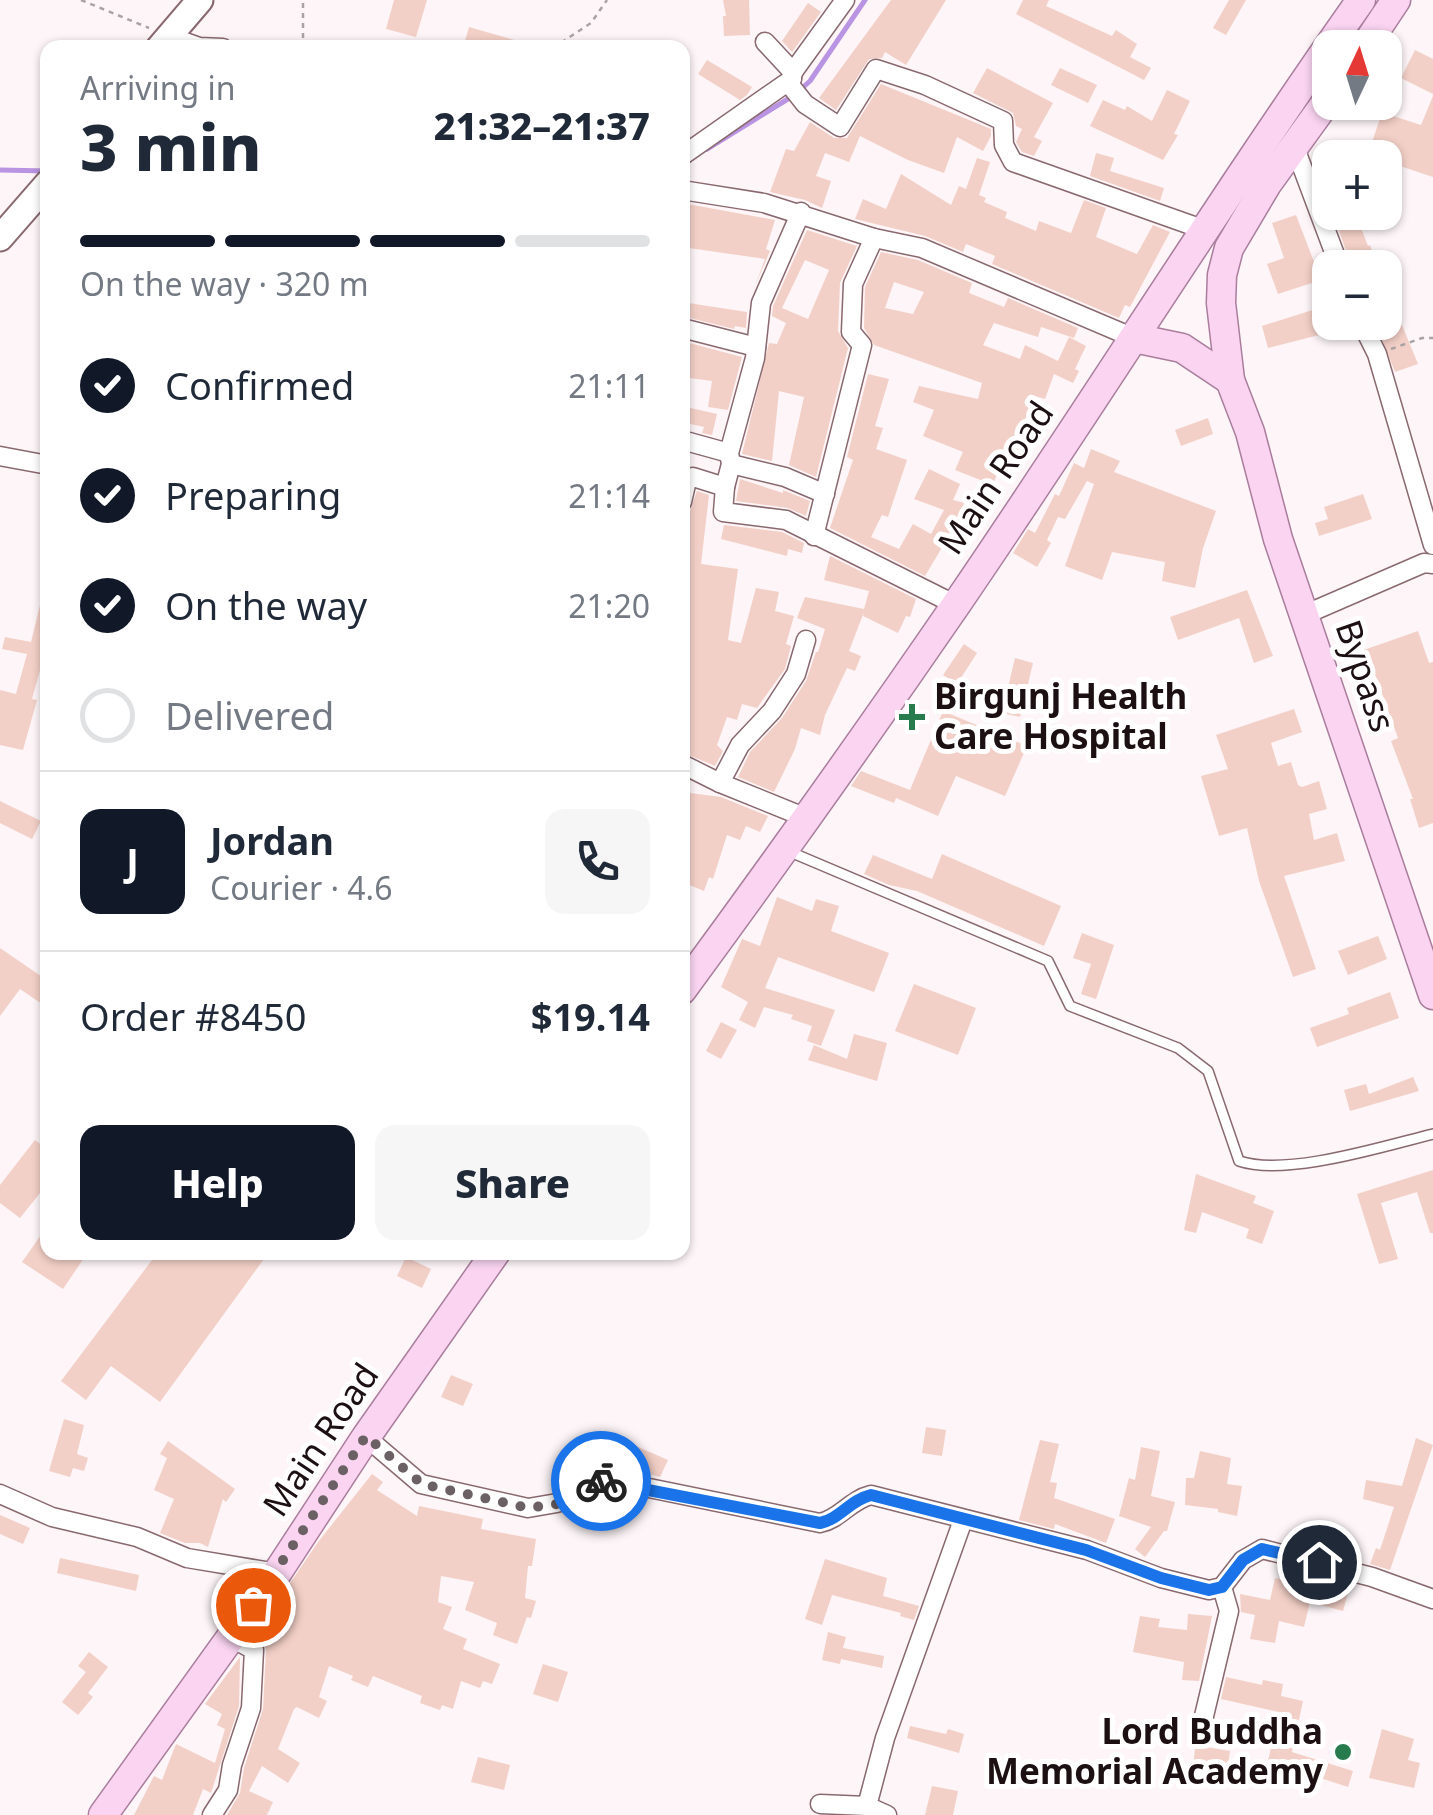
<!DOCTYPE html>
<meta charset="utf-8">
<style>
:root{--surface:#fff;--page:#f6f6f7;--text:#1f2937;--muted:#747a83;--line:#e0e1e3;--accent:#111827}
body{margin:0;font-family:"Noto Sans",sans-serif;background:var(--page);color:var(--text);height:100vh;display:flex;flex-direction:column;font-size:38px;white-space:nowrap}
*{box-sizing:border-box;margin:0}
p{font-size:32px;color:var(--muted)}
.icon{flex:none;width:55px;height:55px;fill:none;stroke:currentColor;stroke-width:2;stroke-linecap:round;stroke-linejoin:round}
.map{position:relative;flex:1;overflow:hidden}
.details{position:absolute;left:40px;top:40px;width:650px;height:1220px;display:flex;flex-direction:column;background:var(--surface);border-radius:20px;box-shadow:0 2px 8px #0004}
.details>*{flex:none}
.needle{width:65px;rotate:4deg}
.buttons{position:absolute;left:1312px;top:30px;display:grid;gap:20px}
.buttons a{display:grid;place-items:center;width:90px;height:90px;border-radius:20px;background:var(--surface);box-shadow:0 2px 8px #0004;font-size:50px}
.pin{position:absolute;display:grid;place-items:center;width:85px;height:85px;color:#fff;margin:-42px;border:5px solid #fff;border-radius:50%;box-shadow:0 2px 10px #0007}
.courier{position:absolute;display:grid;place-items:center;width:100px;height:100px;margin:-50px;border:8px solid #1a73e8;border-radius:50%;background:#fff;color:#222;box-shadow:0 2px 12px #0007}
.headline em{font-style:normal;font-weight:800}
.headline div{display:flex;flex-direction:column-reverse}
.headline{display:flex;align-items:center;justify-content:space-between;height:170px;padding:0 40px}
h1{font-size:65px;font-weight:800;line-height:75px}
.bar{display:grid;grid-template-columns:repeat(4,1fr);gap:15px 10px;align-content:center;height:120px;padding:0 40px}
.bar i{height:12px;border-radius:8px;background:var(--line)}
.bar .on{background:var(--accent)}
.bar p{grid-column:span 4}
.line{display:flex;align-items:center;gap:25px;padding:0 40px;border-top:2px solid var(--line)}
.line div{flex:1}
.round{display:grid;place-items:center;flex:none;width:105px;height:105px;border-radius:20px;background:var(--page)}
ol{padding:0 40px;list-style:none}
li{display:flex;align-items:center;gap:30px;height:110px}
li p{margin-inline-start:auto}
li .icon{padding:10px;border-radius:50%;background:var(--accent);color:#fff;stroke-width:4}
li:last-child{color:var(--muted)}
li i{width:55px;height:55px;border:5px solid var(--line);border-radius:50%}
.button{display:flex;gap:20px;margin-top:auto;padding:20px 40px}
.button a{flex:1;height:115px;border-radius:20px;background:var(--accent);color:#fff;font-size:40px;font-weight:800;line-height:115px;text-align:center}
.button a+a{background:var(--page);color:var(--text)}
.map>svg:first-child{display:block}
</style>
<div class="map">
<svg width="1433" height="1815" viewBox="0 0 1433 1815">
<rect width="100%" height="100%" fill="#fdf5f7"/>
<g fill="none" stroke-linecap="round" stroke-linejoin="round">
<!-- stream -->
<g stroke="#b994e2" stroke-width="5">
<path d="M800,90l10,-9 55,-81"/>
<path d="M707,149l84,-52"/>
<path d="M0,170l48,1"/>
</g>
</g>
<!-- building -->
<g fill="#f3d0c7" fill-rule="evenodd">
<path d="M394,0h33l-11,37 -30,-8z"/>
<path d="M723,0h26l1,35 -26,1 -1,-20h3z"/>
<path d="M891,0h55l-40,65 -21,-13 -3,6 -13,1 -33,51 -17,-12z"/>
<path d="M1023,0h26l-3,6 66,30 4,-6 21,14 -7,13 21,11 -7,12 -128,-66z"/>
<path d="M1229,0h17l-20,35 -13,-7z"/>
<path d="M808,3l13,9 -29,40 -10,-11z"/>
<path d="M469,27l59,17v4h-65z"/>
<path d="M1415,50l18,9v35l-32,-16z"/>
<path d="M707,60l45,27 -5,8 -7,5 -42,-26z"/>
<path d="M987,68l66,35 -19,34 8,4 -8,15 -12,-4 -6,-10 6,-13 -6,-3 -3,-13 -40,-20z"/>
<path d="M1060,68l37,17 -9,18 -37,-18z"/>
<path d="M1385,81l16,7 -11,27 31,10 12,-29v81l-48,-16v-3h-18l15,-46 3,1z"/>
<path d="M881,84l110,45v7l-8,15 -26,-14 -13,36 -36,-13 -48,-24 -11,26 -24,-9 -9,23 15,5 -9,27 -17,-8 -35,-8 16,-43 8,2 16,-29 24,16h13z"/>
<path d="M1167,90l23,11 -16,33 4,1 -15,25 -73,-34 13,-26 22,10 2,-4 25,15z"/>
<path d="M1096,153l18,5 -4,13 54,17 -4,13 -70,-25z"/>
<path d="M977,158l13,4 -11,33 7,3 -2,4 23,10 -2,6 31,13 3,-10 32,12 13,-33 22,8 -10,29 41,17 16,-29 17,7 -40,75 -5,-2 -6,13 -127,-54 3,-8 -29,-12 -3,8 -38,-16 -70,-17 8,-20 23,10 15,-35 50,31 8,-19 7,3z"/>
<path d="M682,203l93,17 -9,29 4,2 -15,35 10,-27 -83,-12z"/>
<path d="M1355,212l13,34 2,-1 8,23h-26l-17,-49z"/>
<path d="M1296,215l25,65 -43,14 -11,-30 17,-6 -12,-35z"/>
<path d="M807,230l50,16 -17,37 -2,48 10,17 -32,129 -27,-12 15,-68 -25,-6 -7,70 -30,-7 27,-111 8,1 9,-21 -14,-7 1,-10zM805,260l24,10 -21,49 -26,-11z"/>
<path d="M881,252l37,8 54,23 -3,10 35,14 4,-9 70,30 -4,10 -33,-11 -3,10 -44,-14 -11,22 37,14 5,-14 33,16 11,-24 17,9 -11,23 4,2 -6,12 -19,-9 -9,25 -10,-3 -17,39 5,2 -6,17 -11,-4 -13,35 -38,-15 8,-18 -40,-16 11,-26 -21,-8 6,-16 59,13 4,-16 -108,-38 -10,-17 1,-41zM894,282l30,10 -11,22 -28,-6z"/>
<path d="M682,302l65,10 -1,16 -11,-2 -1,3 -52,-13z"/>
<path d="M1322,307l9,25 -63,16 -6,-22z"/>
<path d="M1395,308l23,56 -23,8 -20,-50h10v-10z"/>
<path d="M682,341l60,16 -14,53 -20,-3 4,-26 -30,-4z"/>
<path d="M868,374l21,5 -14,47 8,2 -7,21 31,11 -19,57 -6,-2 -11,22 28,12 14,-25 18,10 13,-24 -30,-11 15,-30 31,15 -7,16 11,3 -7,20 8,4 -9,17 -9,-5 -22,37 -95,-48 23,-68 -6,-3z"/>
<path d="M682,406l35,8 -5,21 -10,-2 2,-6 -22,-5z"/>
<path d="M1208,418l5,16 -32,12 -6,-16z"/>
<path d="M1091,449l29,12 -6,11 102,39 -13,37 -8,40 -33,-7 3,-19 -53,-10 -10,28 -37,-14 29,-82 -7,-3 -22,38 -7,-2 -11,23 4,3 -14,24 -24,-14 15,-24 7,4 20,-39 4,2 15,-33 10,5z"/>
<path d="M740,479l43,14v-3l27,11 -4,15 -18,-8 -52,-7z"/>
<path d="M697,491l12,4 -8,69 37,5 -10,71 13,3 15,-55 23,4 -4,19 19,5 -8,28 5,2 -6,23 -28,39 -15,-4 -5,16 -10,-3 -10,28 6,6 -8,15 -33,-14v-218z"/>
<path d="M1363,494l9,25 -53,17 -4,-13 13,-4 -4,-12z"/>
<path d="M724,525l58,7 22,11 -2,10 -14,-4 -1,7 -66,-17z"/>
<path d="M830,556l86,43 -6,18 -4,-1 -8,17 -35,-17 1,-4 -15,39 12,5 -6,15 -8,-3 -22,47 -5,20 -19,-7 -6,21 -21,43 -36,-15 12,-25 32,-34 24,-37 10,-29h2l7,-23 -28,-11 8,-21 59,12 5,-18 -45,-11z"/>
<path d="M1247,590l26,66 -19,7 -15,-45 -61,22 -8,-23z"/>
<path d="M43,593h5v64l-4,-1 -12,43 5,1 -14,50 -23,-5v-55l16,4 11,-40 -25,-5 3,-12 26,5z"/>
<path d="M1418,631l11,32 4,-1v161l-14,5 -9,-29h3l-22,-58 7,-3 -23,-64 -7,3 -10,-25z"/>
<path d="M964,644l13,9 -20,31 -14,-9z"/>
<path d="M1015,658l18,5 -13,54 -18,-4z"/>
<path d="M1294,709l8,23 -31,11 7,23 13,-4 7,23 4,2 17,-6 8,28 -18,5 5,26 23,-7 8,28 -61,15 32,93 -23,8 -34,-96 -12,-53 -28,8 -18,-60 27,-7 -12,-34z"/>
<path d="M943,711l84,35 -22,50 -49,-20 -18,40 -42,-18 -2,5 -43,-17 10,-15 49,19z"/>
<path d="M682,792l39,5 47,19 -8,16 -14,-6 -6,14 -13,-5 -14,44 -4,-2 -5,14 -22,-9v-32l8,-18 -8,-3z"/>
<path d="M0,801l41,20 -9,18 -32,-16z"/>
<path d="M942,854l119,52 -17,40 -127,-55 -28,-6 -25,-11 9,-19 59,24z"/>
<path d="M777,897l35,14 4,-12 23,7 -8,25 58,22 -15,39 -96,-35 -13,31 70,22 -14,36 -14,-5 5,-15 -21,-7 2,-4 -29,-8 -9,21 -16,-8 9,-18 -27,-15 21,-48 18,7z"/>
<path d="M1082,933l32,12 -18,54 -15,-5 10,-30 -18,-6z"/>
<path d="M1378,936l9,23 -39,16 -10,-24z"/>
<path d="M0,948l48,33v27l-28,-19 -20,27z"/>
<path d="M914,984l62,24 -18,47 -63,-24z"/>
<path d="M1390,992l9,26 -82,29 -7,-19 39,-14 -2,-6z"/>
<path d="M721,1022l16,8 -16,29 -15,-8z"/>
<path d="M854,1034l33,9 -10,38 -69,-21 6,-15 33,14z"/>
<path d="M1413,1077l6,14 -69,20 -6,-21 22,-6 3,10z"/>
<path d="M35,1140l13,10v33l-28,35 -20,-15v-18z"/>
<path d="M1433,1170v63h-3l-13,-41 -36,11 17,56 -19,5 -22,-70z"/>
<path d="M1196,1174l60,22 -3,7 21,8 -12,33 -16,-6 3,-9 -47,-17 -6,21 -12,-3z"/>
<path d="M48,1225v27h40l-25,37 -41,-27z"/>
<path d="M158,1252h111l-109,150 -49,-36 -25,34 -25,-19z"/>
<path d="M406,1257l25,12 -9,19 -25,-12z"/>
<path d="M451,1375l22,9 -10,22 -22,-9z"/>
<path d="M64,1419l20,6 -7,29 11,4 -4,13 -11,-3 -3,9 -21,-6z"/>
<path d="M926,1427l20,3 -4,26 -20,-3z"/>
<path d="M1416,1438l17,7 -43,125 -20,-6 6,-16 4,2 14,-43 -31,-8 3,-19 36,6z"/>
<path d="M1040,1440l19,4 -9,38 7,1 -3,15 61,21 -9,24 -51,-19 -1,5 -35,-9z"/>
<path d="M168,1441l67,48 -9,13 -3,-3 -15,48 -8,-4h-15l-25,-10 14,-34 -20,-9 13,-32 -7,-4z"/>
<path d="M629,1443l39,17 -8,17 -41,-11z"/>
<path d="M1141,1447l19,4 -9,45 24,6 -8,29h-3l-19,26 -10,-8 16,-22 -32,-11 10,-38 6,2z"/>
<path d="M1200,1451l31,7 -4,26 15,2 -5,30 -19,-4v-3l-33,-4 1,-27h8z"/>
<path d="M372,1474l11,8 -6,8 40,26 2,-10 64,13 -2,10 55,10 -4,27h-4l-3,32 11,3 -5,17 -4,-1 -10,27 -24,-9 4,-12 -32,-13 9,-28 -33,-6 -3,26 14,5 -9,22 24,10 -4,10 37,15 -8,20 -9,-3 -3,7 -19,-7 -8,28 -11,-4 -2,5 -20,-7 2,-7 -49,-20 -5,11 -17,-7 2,-4 -24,-10 -10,31 8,4 -8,17 -22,-11 -3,2 -16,40 22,14 -12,20 -26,-17 -13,25 24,11 -6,13h-40l13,-22 4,-25 19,-59 3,-59 -2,-7 -10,-7 64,-94z"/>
<path d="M0,1515l30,13 -7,16 -23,-10z"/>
<path d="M60,1558l79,17 -3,16 -79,-18z"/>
<path d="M825,1559l62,19 -4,18 36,10 -5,14 -14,-4 1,-3 -69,-18 -10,30 -17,-6z"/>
<path d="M1275,1578l42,10 2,-8 30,9 -6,22 -33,-9 -6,25 -25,-6 -4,22 -25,-4 5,-24 -14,-3 -1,-18 30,6z"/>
<path d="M1188,1614l24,2 -13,65 -17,-1 2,-18 -51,-10 7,-36 20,3 -2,8 29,3z"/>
<path d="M828,1632l18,5 -3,11 41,8 -2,12 -41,-9 -1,5 -18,-4z"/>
<path d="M89,1652l19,15 -20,26 5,4 -15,18 -16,-13 24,-30 -8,-6z"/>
<path d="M240,1657l-1,49 -28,87 -8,-4 -10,26h-59l20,-39 8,4 14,-36 39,19 10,-34 -8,-4 5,-11 -17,-10z"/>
<path d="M543,1664l25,8 -10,30 -25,-8z"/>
<path d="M1226,1677l36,8 1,-5 20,4 -2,12 22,5 -11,51 61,19 -5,16 -80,-26 11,-49 -58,-13z"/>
<path d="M910,1726l36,8 2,-5 16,5 -5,19 -52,-15z"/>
<path d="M1382,1729l32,10 -6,21 12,3 -6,25 -45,-10z"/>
<path d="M1206,1747l24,4 -3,20 -34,-5 2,-17z"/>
<path d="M478,1757l32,8 -6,25 -33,-8z"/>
<path d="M932,1786l26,5 -5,24h-28z"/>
</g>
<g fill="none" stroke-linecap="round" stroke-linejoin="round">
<defs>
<path id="lane" d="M788,851l260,110 22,45 108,42 30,23 31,90c47,16 145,-15 194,-27"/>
<g id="street">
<path d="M168,36l31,11 24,1"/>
<path d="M765,42l28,30 -3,13 15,19 35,23 36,-58 49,16 78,36 1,24 9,17 192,68"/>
<path d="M793,72l52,-72"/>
<path d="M1295,148l45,120"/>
<path d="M682,156l110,-77"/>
<path d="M682,190l82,13 110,35 48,10 212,90"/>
<path d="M1361,322l16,32 56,191"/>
<path d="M682,328l74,19"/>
<path d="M682,440l47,13"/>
<path d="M0,456l48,9"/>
<path d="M731,464l54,13 40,17"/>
<path d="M725,487l-2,25 63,8 170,85"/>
<path d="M682,502l5,-22 6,-3 32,10 6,-23 -2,-11 26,-95 6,-55 40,-91"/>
<path d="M814,536l48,-191 -11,-13 2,-48 21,-46"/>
<path d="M1304,615l120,-52 9,1"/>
<path d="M682,764l38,19 89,36"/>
<path d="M720,783l20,-38 32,-34 24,-37 10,-34"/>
<path d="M366,1437l55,47 107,24 29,-5 21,-14 27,-10 215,44c20,-4 30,-23 51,-28l216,55 74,28 48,12 13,-3 21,-27 19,-11 110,28 61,22"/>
<path d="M0,1494l52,23 85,20 50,21 90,15"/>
<path d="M1199,1737l30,-126 -7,-24"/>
<path d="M820,1804l47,2"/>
<path d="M212,1815l16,-25 4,-25 19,-57 3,-58 -24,-13"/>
<path d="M887,1815l-20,-9 18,-68 78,-218"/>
</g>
<g id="secondary">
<path d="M159,48l41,-48"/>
<path d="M0,238l48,-55"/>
</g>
<g id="primary">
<path d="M1364,48l32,-48"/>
<path d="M1330,97l-63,87 -38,64 -7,27 -1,28 9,77 20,52 28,107 155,456"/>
<path d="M1134,338l48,10 48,32"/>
<path d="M682,990c94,-128 186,-257 276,-388 136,-199 264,-405 403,-602"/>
<path d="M103,1815l174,-242 89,-136 130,-185"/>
</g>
</defs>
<!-- lane casing -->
<use href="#lane" stroke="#89696f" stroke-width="12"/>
<!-- street casing -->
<use href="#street" stroke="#89696f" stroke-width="21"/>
<!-- secondary casing -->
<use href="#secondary" stroke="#89696f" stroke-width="29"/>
<!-- primary casing -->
<use href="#primary" stroke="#aa7d9d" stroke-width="31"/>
<!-- path -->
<g stroke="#aba2a4" stroke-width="2.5" stroke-dasharray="5 5" stroke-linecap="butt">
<path d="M81,0l68,28"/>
<path d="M303,48v-48"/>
<path d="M553,48l38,-25 16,-23"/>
<path d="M1391,349l31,-11h11"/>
</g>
<!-- lane -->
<use href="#lane" stroke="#fff" stroke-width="9"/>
<!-- street -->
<use href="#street" stroke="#fff" stroke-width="18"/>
<!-- secondary -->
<use href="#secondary" stroke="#fff" stroke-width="25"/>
<!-- primary -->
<use href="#primary" stroke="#fad4f1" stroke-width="28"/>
</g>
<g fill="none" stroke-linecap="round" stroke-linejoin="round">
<!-- done -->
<path stroke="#6b6063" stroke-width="10" stroke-dasharray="0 18" d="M253,1605l113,-169 56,48 106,24 29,-4 21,-15 23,-8"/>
<!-- route -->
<path stroke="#1a73e8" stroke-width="12" d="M601,1481l219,42c20,-4 30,-23 51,-28l215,55 75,28 48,12 13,-3 21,-27 19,-11 57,13"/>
</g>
<!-- markers -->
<g fill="#287b4d" stroke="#fff" stroke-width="4">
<path d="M907 702h10v10h10v10h-10v10h-10v-10h-10v-10h10z"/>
<circle cx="1343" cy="1752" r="10"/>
</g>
<g text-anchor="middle" stroke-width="10" stroke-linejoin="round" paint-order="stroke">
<!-- street labels -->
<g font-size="35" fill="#1c1013" stroke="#fff">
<text transform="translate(996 478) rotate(-56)" y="12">Main Road</text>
<text transform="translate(1365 676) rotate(71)" y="12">Bypass</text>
<text transform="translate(321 1440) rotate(-56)" y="12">Main Road</text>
</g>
<!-- poi labels -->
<g font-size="35" font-weight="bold" fill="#1c1013" stroke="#fff" text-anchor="start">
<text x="934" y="709">Birgunj Health<tspan x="934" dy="40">Care Hospital</tspan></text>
<text x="1323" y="1744" text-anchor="end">Lord Buddha<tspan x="1323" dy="40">Memorial Academy</tspan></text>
</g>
</g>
</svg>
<div class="buttons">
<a><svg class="needle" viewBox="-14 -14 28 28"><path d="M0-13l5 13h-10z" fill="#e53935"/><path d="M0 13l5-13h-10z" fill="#747a83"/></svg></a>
<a>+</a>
<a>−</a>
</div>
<div class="pin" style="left:253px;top:1605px;background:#ea580c"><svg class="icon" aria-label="bag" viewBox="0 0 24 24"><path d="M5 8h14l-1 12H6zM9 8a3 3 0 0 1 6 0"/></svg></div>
<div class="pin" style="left:1319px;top:1562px;background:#1f2937"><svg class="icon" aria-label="home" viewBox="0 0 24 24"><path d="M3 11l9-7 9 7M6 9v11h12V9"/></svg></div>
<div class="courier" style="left:601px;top:1481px"><svg class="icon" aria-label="bike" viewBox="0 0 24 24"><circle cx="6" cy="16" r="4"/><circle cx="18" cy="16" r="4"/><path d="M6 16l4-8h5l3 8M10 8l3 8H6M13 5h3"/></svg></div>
<section class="details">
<div class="headline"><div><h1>3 min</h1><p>Arriving in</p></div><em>21:32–21:37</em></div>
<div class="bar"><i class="on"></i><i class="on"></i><i class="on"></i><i></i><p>On the way · 320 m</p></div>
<ol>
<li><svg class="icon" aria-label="check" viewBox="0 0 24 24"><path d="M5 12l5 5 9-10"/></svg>Confirmed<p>21:11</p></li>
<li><svg class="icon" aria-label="check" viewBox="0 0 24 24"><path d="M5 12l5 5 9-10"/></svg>Preparing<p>21:14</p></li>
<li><svg class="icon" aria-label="check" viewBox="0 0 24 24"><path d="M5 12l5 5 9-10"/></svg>On the way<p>21:20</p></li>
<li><i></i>Delivered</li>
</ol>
<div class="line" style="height:180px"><b class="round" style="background:var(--accent);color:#fff">J</b><div><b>Jordan</b><p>Courier · 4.6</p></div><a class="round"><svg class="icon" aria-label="phone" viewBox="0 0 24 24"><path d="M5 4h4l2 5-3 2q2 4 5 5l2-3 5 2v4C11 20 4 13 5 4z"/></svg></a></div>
<div class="line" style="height:130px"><div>Order #8450</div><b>$19.14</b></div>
<div class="button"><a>Help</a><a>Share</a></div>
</section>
</div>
